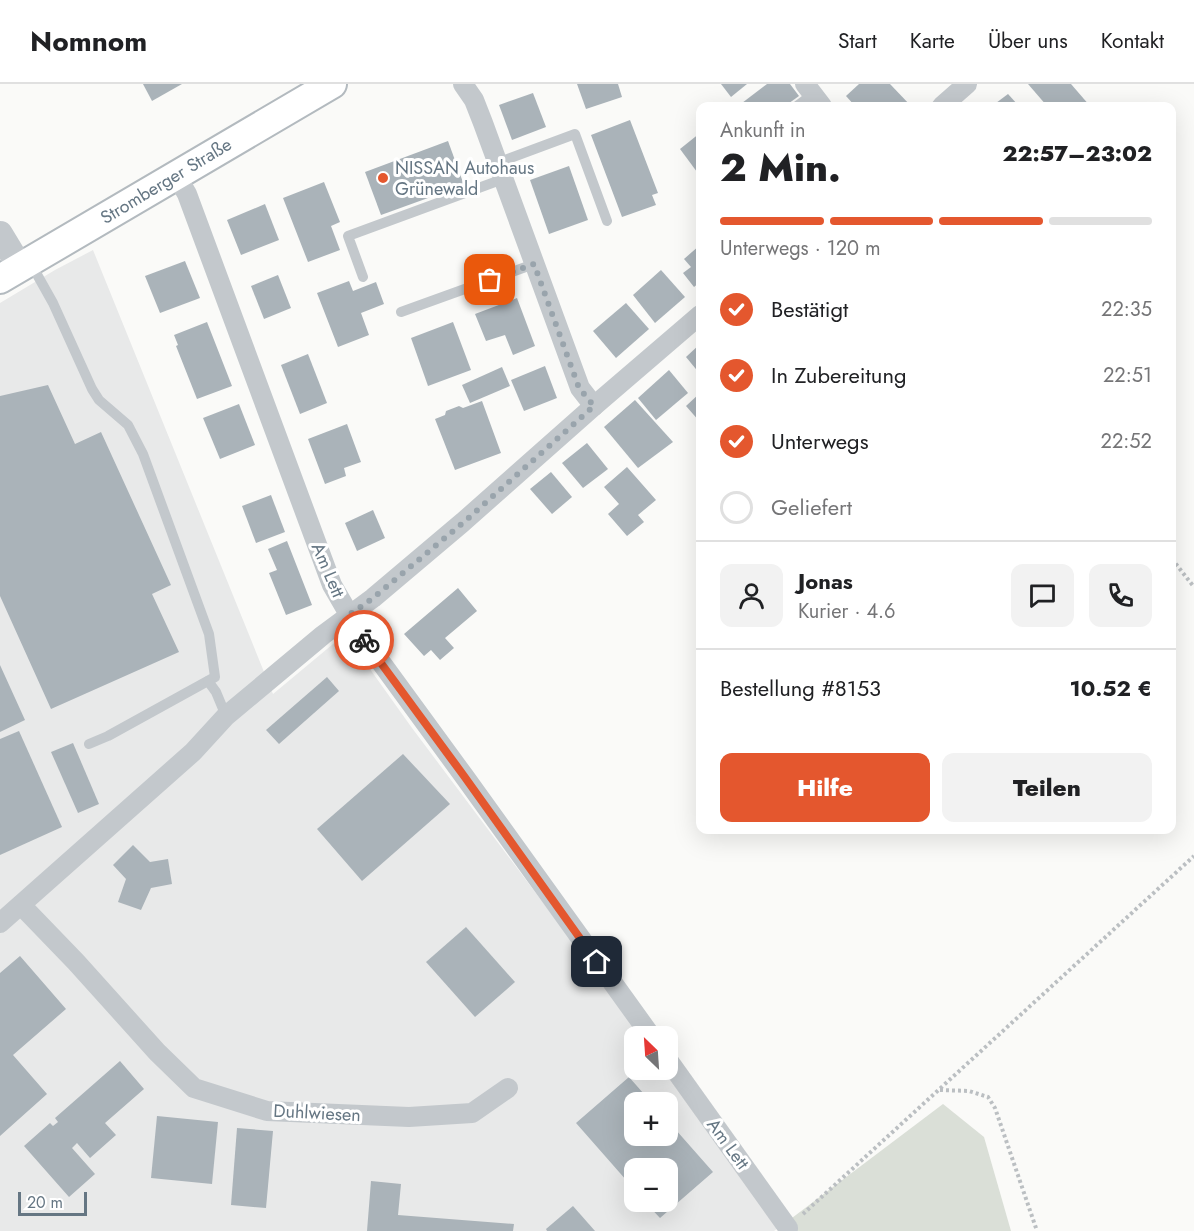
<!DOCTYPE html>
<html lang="de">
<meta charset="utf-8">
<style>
:root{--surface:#fff;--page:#f2f2f2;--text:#202124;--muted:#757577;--line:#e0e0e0;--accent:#e4572e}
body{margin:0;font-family:Jost,sans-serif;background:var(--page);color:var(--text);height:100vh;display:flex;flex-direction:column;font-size:22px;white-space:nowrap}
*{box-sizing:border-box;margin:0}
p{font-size:20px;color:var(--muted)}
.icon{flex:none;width:33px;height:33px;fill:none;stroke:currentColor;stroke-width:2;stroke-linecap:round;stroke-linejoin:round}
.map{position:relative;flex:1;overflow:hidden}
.details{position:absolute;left:696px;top:18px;width:480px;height:732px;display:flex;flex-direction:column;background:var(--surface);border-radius:12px;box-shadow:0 6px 24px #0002}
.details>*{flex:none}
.needle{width:39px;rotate:335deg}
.fabs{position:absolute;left:624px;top:942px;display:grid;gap:12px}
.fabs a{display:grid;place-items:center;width:54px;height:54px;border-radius:12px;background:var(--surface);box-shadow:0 6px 24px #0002;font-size:30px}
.scale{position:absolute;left:18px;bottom:15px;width:69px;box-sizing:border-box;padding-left:6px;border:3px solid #657683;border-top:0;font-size:16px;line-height:21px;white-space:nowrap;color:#657683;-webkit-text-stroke:4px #fff;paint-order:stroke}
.pin{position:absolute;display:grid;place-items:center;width:51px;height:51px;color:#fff;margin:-26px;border-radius:12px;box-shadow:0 3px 9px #0006}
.courier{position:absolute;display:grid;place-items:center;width:60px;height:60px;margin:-30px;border:4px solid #e4572e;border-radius:50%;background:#fff;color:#222;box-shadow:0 2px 8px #0007}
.overview em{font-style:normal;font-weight:800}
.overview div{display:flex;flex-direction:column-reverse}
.overview{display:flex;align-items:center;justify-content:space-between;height:102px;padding:0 24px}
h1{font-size:39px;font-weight:800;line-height:45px}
.bar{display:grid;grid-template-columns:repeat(4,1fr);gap:9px 6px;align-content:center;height:72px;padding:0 24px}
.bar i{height:8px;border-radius:4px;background:var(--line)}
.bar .selected{background:var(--accent)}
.bar p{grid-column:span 4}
.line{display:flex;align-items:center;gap:15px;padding:0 24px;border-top:2px solid var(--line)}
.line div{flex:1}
.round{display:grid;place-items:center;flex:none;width:63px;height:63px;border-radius:12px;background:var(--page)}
ol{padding:0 24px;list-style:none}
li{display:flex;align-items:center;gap:18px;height:66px}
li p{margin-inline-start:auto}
li .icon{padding:6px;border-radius:50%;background:var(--accent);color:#fff;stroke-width:4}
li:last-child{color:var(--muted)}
li i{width:33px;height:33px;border:3px solid var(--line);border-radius:50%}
.cta{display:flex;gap:12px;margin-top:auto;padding:12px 24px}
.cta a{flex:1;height:69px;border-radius:12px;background:var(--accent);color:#fff;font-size:24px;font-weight:800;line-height:69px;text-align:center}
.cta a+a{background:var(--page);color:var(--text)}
header{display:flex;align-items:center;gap:36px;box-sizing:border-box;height:84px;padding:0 30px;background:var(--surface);border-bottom:2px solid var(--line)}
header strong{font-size:28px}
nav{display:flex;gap:33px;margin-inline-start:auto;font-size:21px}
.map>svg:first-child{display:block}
</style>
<header>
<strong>Nomnom</strong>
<nav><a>Start</a><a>Karte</a><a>Über uns</a><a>Kontakt</a></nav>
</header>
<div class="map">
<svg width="1194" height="1147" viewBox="0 0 1194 1147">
<rect width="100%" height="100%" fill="#fafaf8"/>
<!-- built -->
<path fill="#e8e9e9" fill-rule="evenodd" d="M93,166l180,444 72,-60 67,94 231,308h-9v34h34l116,154 -10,7h-774v-928l55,-33zM634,1018h34v34h-34zM634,1084h34v34h-34z"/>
<!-- green -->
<path fill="#dadfd7" d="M943,1020l41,33 27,94h-224l-3,-7z"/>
<!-- building -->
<g fill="#aab3b9">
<path d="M143,0h39l-30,17z"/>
<path d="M577,0h41l4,13 -36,12z"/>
<path d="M721,0h26l-16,13z"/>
<path d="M767,0h23l9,12 -14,10h-40l-3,-3z"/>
<path d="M859,0h31l21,22h-56l-9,-10z"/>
<path d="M1028,0h43l19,22h-43z"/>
<path d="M533,9l13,34 -34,13 -13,-35z"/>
<path d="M1008,10l11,12h-27z"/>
<path d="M630,36l28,73 -6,2 4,10 -34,12 -31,-82z"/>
<path d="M700,49v43l-20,-27z"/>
<path d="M448,57l16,44 -83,30 -16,-43z"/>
<path d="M569,82l19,54 -39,14 -19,-54z"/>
<path d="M324,98l16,40 -9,4 9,24 -32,12 -25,-64z"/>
<path d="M265,120l14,36 -38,15 -14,-35z"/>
<path d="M700,161v37l-6,5 -11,-14 8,-6 -7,-8z"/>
<path d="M185,177l15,37 -40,15 -15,-37z"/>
<path d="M661,186l24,27 -30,26 -22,-28z"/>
<path d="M278,191l13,33 -27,11 -13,-33z"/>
<path d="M349,197l4,10 23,-9 8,22 -23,9 8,22 -31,12 -21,-54z"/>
<path d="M517,214l18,48 -22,9 -8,-20 -19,6 -11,-27z"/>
<path d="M626,219l23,26 -33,29 -23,-27z"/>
<path d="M207,238l25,64 -35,13 -21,-53 2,-1 -4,-10z"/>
<path d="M453,238l18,48 -43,16 -17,-48z"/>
<path d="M700,260v30l-14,-17z"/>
<path d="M308,270l19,49 -27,11 -19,-49z"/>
<path d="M545,282l12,32 -33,13 -13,-31z"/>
<path d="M502,283l8,19 -40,17 -8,-18z"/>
<path d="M669,286l19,23 -32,27 -18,-22z"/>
<path d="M48,301l27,59 26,-12 70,153 -19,9 27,58 -128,57 -51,-113v-200z"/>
<path d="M700,309v29l-14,-16z"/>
<path d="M635,316l38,42 -35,26 -34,-41z"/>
<path d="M482,317l19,52 -46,17 -20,-51 10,-4 1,-4 13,-5 4,2z"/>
<path d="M239,320l16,41 -35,14 -17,-41z"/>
<path d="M347,340l14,38 -17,6 2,8 -21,8 -17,-45z"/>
<path d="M587,359l21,26 -25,19 -21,-25z"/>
<path d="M627,383l29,33 -18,15 6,7 -17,14 -19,-22 11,-10 -15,-17z"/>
<path d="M551,388l21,25 -20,17 -22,-25z"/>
<path d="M271,411l14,37 -29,11 -14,-37z"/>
<path d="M373,426l12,28 -28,13 -12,-28z"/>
<path d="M287,457l25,64 -26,10 -17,-42 8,-3 -9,-21z"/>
<path d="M458,504l19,23 -32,27 9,10 -14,12 -9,-10 -7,6 -20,-22z"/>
<path d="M0,581l25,55 -25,12z"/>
<path d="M327,593l12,14 -60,53 -13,-14z"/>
<path d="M19,647l43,96 -62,28v-116z"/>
<path d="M73,659l26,61 -21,9 -27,-61z"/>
<path d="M403,670l47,50 -88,77 -45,-52z"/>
<path d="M133,761l17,17 18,-3 4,25 -21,4 -10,22 -23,-8 8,-23 -13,-14z"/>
<path d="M466,843l49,55 -40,35 -49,-55z"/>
<path d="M20,872l46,53 -53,46 34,39 -47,42v-163z"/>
<path d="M120,977l24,28 -39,34 11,12 -26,23 -13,-15 -5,5 23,26 -26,23 -45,-51 26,-23 3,3 5,-4 -3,-4z"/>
<path d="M629,993l22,25h-17v34h34v-15l45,51 -53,46 -15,-16h23v-34h-34v21l-58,-66z"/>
<path d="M157,1032l61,6 -6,62 -61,-6z"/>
<path d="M237,1044l36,3 -7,77 -35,-3z"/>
<path d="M371,1097l30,3 -3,31 116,9 -1,7h-146z"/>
<path d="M573,1122l22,25h-48l-1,-2z"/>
</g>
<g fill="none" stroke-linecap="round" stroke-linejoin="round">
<defs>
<path id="secondary" d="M0,195l332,-195"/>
</defs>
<!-- secondary casing -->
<use href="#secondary" stroke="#b3babf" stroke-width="32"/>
<!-- path -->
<g stroke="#bbbfc2" stroke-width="4" stroke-dasharray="3 3" stroke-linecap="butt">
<path d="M1172,475l22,28"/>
<path d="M940,1006l29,1 19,6 7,11 42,123"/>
<path d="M803,1130l391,-358"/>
</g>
<!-- service -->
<g stroke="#c3c8cc" stroke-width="10">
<path d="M797,22l16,-12"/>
<path d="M497,79l78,-29 32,87"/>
<path d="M30,178l23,41 39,86 7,11 29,25 15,29 66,180 6,43 -107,59 -19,8"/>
<path d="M363,193l-15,-41 155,-57"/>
<path d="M401,228l133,-48"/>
<path d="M208,597l8,11 10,24"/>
</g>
<!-- minor -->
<g stroke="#c3c8cc" stroke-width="20">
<path d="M463,0l11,16 9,23 97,265 14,18"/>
<path d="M805,0l17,22"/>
<path d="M942,22l25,-22"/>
<path d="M176,91l11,19 145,391 29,50 103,141 187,260"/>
<path d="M21,821l55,57 81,90 37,36 73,23 142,6 63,-4 36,-25"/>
<path d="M0,839l193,-171 33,-36 97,-81 50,-37 90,-76 131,-116 106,-91"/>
<path d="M668,976l120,168"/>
</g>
<!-- tertiary -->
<path stroke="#c3c8cc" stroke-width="26" d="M0,150l20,33"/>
<!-- secondary -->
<use href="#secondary" stroke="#fff" stroke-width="28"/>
</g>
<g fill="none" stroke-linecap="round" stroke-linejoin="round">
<!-- done -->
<path stroke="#99a4ac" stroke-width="6" stroke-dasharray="0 10.8" d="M364,556l-15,-25 24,-17 91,-76 130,-116 -15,-18 -45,-124 -44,16"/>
<!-- route -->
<path stroke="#e4572e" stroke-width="8" d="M364,556l100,136 133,186"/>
</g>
<!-- markers -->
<circle fill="#e4572e" stroke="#fff" stroke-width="2" cx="383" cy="94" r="6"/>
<g text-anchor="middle" stroke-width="6" stroke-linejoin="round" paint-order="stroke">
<!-- poi labels -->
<g font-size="18" fill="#657683" stroke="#fff" text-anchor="start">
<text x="395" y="90">NISSAN Autohaus<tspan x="395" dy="21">Grünewald</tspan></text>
</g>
<!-- street labels -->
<g font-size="18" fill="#657683" stroke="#fff">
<text transform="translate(166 97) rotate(-31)" y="6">Stromberger Straße</text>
<text transform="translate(328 486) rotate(67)" y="6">Am Lett</text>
<text transform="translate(317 1029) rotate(3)" y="6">Duhlwiesen</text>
<text transform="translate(728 1060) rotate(54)" y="6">Am Lett</text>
</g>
</g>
</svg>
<div class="fabs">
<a><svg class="needle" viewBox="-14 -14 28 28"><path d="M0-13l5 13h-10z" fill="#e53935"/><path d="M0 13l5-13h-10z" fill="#757577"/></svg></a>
<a>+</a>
<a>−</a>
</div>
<div class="scale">20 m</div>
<div class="pin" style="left:490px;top:196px;background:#ea580c"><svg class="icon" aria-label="bag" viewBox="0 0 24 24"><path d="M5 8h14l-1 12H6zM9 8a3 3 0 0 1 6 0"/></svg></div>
<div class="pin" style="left:597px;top:878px;background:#1f2937"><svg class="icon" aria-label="home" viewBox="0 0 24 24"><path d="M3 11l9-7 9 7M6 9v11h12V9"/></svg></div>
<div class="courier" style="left:364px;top:556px"><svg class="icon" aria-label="bike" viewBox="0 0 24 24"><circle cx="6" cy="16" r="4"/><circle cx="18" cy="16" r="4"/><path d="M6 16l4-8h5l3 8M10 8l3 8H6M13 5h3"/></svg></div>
<section class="details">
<div class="overview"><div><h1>2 Min.</h1><p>Ankunft in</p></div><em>22:57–23:02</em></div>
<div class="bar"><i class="selected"></i><i class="selected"></i><i class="selected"></i><i></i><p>Unterwegs · 120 m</p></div>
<ol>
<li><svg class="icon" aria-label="check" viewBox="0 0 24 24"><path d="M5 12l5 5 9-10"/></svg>Bestätigt<p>22:35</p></li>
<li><svg class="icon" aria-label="check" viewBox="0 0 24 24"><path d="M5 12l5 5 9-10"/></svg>In Zubereitung<p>22:51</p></li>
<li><svg class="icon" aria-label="check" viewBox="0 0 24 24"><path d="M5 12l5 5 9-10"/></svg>Unterwegs<p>22:52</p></li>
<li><i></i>Geliefert</li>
</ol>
<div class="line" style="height:108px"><a class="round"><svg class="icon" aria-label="person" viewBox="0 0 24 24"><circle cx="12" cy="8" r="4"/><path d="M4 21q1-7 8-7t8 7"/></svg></a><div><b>Jonas</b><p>Kurier · 4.6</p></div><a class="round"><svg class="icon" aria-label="chat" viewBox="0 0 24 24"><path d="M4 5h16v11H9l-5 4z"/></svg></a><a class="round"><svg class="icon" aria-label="phone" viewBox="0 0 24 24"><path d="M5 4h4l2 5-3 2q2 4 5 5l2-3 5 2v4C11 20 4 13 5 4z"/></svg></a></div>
<div class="line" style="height:78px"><div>Bestellung #8153</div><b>10.52 €</b></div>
<div class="cta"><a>Hilfe</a><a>Teilen</a></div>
</section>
</div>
